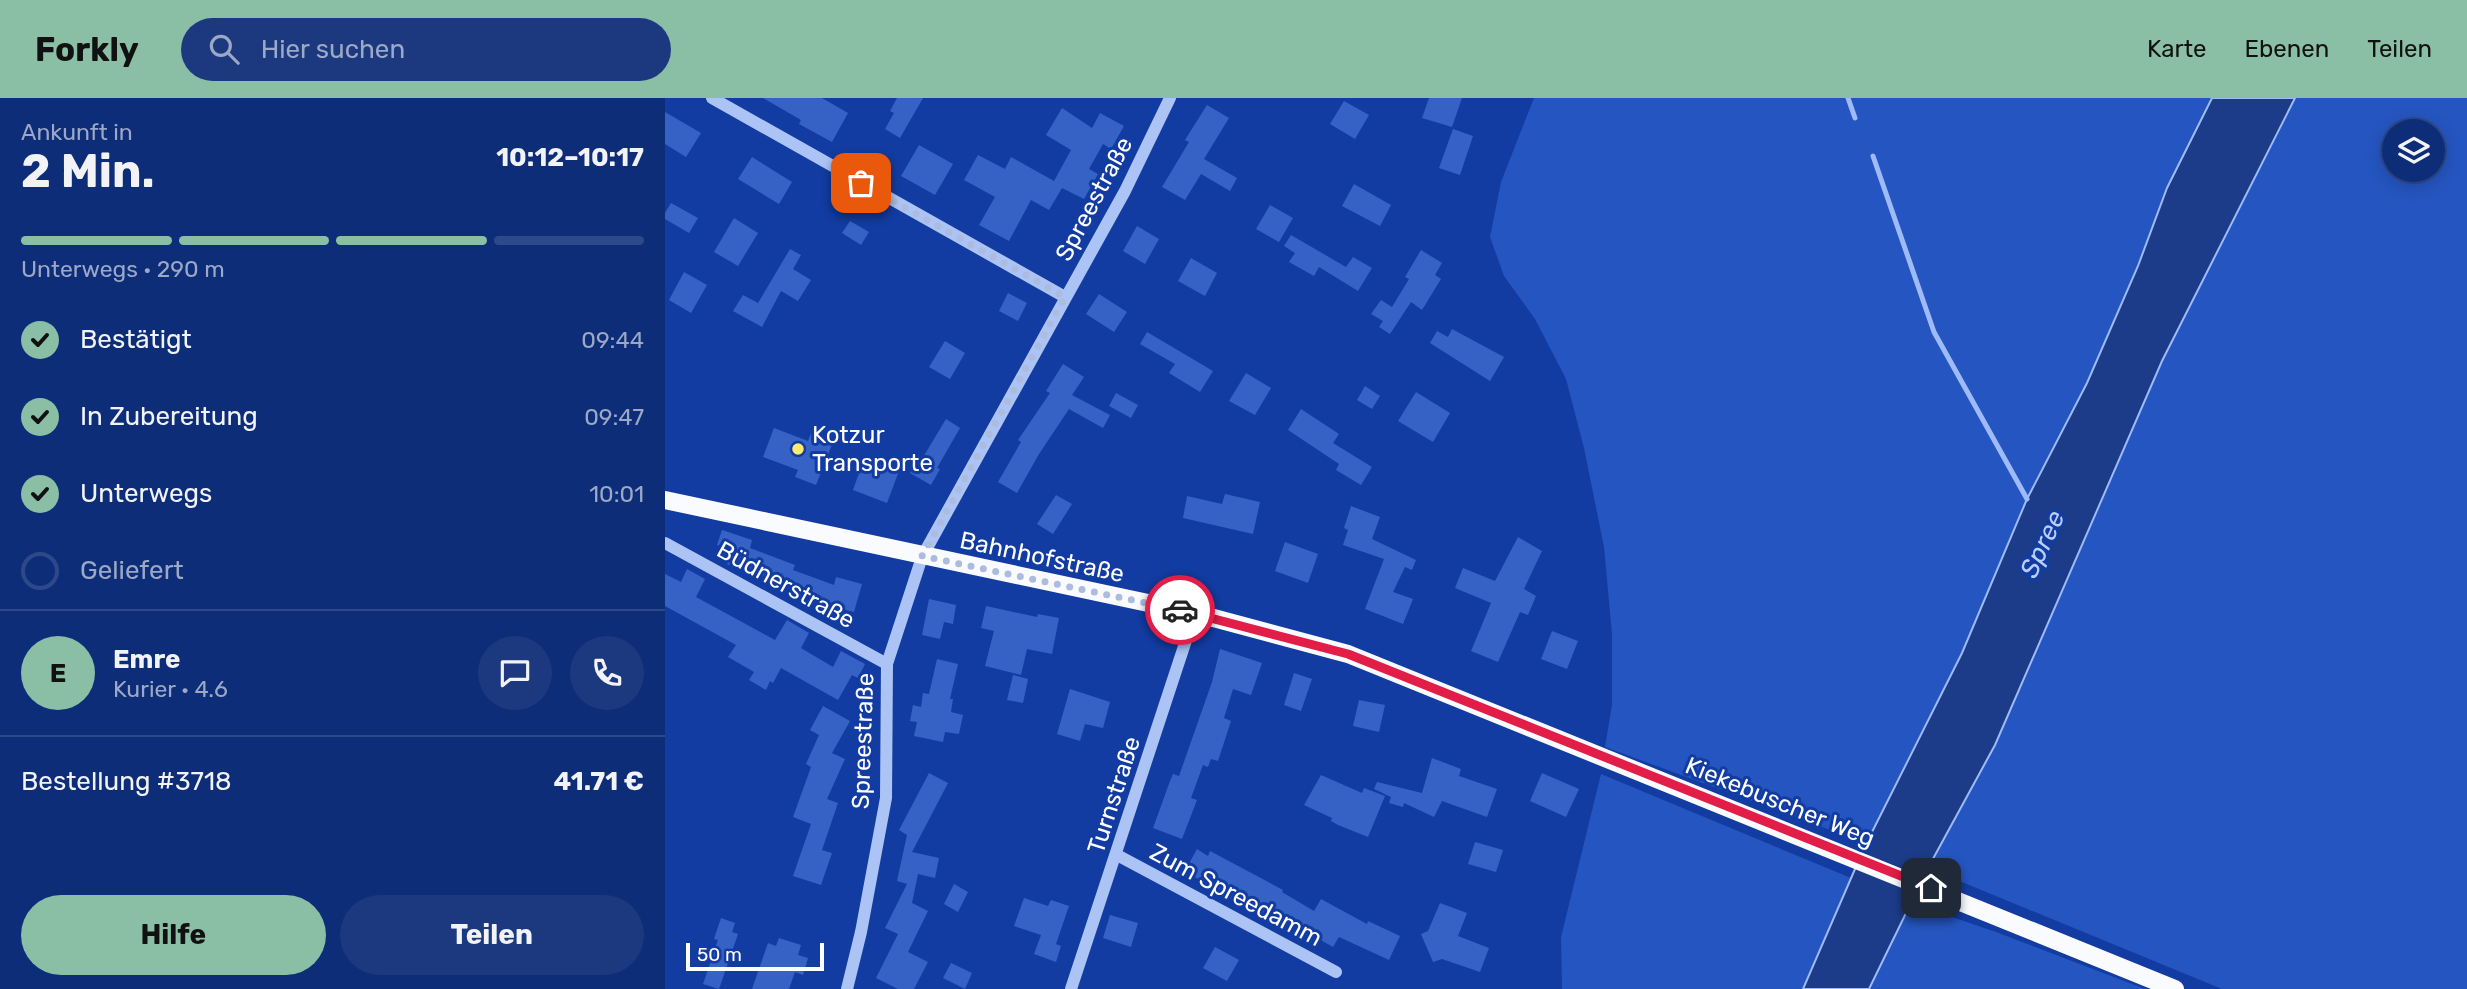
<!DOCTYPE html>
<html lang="de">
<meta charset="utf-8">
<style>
:root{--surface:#0e2d79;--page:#1c3980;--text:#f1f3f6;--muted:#9ba8c6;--line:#2e498a;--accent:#8abfa5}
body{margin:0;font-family:Rubik,sans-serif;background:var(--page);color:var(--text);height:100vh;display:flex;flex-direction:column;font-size:26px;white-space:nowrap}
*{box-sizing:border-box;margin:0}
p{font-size:23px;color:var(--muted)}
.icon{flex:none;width:38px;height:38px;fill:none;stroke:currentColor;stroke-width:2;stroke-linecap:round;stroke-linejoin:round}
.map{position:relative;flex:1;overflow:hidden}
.side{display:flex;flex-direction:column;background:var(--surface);width:665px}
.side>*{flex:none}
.controls{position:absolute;left:1717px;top:21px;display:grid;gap:14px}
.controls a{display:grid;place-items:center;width:63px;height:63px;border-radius:50%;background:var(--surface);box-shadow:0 4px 18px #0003,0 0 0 2px var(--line);font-size:35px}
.scale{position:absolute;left:21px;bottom:18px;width:138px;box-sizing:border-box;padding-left:7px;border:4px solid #fff;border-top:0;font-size:19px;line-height:24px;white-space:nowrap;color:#fff;-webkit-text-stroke:5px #123ca1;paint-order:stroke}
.pin{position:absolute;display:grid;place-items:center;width:60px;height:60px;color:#fff;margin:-30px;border-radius:14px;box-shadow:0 4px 10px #0006}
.courier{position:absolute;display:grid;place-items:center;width:70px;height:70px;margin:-35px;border:5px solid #e11d48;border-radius:50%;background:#fff;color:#222;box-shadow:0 2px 9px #0007}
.head em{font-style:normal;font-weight:700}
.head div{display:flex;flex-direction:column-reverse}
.head{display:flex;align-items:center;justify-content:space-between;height:119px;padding:0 21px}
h1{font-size:46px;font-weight:700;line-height:52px}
.bar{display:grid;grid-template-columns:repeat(4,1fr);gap:10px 7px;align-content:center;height:84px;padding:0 21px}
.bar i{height:9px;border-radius:5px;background:var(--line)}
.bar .current{background:var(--accent)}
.bar p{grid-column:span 4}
.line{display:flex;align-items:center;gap:18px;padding:0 21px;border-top:2px solid var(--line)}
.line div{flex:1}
.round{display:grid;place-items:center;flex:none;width:74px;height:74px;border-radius:37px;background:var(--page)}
ol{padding:0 21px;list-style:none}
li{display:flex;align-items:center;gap:21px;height:77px}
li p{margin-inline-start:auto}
li .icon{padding:7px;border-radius:50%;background:var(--accent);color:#111;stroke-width:4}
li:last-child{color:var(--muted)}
li i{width:38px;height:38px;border:4px solid var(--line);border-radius:50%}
.primary-button{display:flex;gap:14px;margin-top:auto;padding:14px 21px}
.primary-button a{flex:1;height:80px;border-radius:42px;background:var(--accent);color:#111;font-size:28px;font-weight:700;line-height:80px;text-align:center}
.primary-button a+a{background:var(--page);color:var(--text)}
header{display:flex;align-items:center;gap:42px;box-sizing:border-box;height:98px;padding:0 35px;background:var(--accent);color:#111}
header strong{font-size:33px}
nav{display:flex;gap:38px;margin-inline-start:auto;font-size:24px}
.search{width:490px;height:63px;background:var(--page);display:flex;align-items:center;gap:18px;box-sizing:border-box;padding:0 24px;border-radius:38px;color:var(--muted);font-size:26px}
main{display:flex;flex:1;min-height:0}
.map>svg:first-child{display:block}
</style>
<header>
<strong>Forkly</strong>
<div class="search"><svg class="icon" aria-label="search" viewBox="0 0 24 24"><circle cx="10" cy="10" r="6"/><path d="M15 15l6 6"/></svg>Hier suchen</div>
<nav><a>Karte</a><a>Ebenen</a><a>Teilen</a></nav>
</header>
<main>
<section class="side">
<div class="head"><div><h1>2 Min.</h1><p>Ankunft in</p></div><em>10:12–10:17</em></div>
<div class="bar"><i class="current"></i><i class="current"></i><i class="current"></i><i></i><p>Unterwegs · 290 m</p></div>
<ol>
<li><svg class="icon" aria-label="check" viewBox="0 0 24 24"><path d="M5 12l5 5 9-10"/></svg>Bestätigt<p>09:44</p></li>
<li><svg class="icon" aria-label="check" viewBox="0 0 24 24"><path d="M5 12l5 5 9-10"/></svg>In Zubereitung<p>09:47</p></li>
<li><svg class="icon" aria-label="check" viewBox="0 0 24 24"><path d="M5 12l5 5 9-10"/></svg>Unterwegs<p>10:01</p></li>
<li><i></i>Geliefert</li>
</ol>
<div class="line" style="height:126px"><b class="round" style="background:var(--accent);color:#111">E</b><div><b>Emre</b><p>Kurier · 4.6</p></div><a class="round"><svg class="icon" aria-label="chat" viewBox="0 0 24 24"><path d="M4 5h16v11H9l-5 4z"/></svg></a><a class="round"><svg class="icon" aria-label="phone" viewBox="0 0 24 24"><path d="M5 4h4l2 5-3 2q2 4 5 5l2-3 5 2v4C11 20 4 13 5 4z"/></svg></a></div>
<div class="line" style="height:91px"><div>Bestellung #3718</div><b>41.71 €</b></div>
<div class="primary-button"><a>Hilfe</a><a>Teilen</a></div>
</section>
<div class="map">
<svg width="1802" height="891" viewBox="0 0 1802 891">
<rect width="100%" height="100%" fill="#123ca1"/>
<!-- green -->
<g fill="#2555c0" fill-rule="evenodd">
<path d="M869,0h678l-45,90 -29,78 -51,117 -60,116 -66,154 -95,190 -261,-96 7,-42v-71l-8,-87 -20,-99 -18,-69 -31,-60 -31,-43 -14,-39 11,-55z"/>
<path d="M1630,0h172v891h-245l-294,-121 67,-123 167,-384zM1729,33h39v39h-39z"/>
<path d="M936,676l250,104 -48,111h-241l-1,-52z"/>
<path d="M1246,805l85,29 149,57h-276z"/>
</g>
<!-- water -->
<path fill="#1c3c8a" stroke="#9ebbf8" stroke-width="2" d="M1547,0h83l-133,263 -167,384 -67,123 -59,121h-66l62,-143 97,-193 65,-154 60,-116 51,-117 29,-78z"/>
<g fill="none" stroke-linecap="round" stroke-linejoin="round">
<!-- stream -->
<g stroke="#9ebbf8" stroke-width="5">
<path d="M1183,0l7,20"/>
<path d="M1208,58l61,176 93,167"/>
</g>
</g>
<!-- building -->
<g fill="#3662c6">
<path d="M98,0h59l26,15 -16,29 -33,-18 2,-4z"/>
<path d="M232,0h26l-23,40 -15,-9 9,-16 -4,-2z"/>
<path d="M764,0h33l-10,29 -30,-9z"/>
<path d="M679,3l25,14 -14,24 -25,-15z"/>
<path d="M542,7l22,13 -25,41 33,19 -7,13 -29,-17 -16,26 -23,-13 27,-45 -4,-2z"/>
<path d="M397,10l30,20 8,-15 24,13 -13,23 -8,-5 -14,25 9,5 -14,25 -22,-11 -13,22 -18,-10 -22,41 -30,-16 16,-28 -31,-17 14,-25 27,14 6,-12 43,24 17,-31 -25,-15z"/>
<path d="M0,14l36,21 -15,24 -21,-13z"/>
<path d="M788,31l20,7 -13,39 -21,-7z"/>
<path d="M254,47l34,19 -18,31 -34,-19z"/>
<path d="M87,59l40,25 -13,22 -41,-25z"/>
<path d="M689,86l37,21 -11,21 -38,-20z"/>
<path d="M6,105l27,15 -9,15 -24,-14v-6z"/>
<path d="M605,107l23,13 -14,24 -23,-13z"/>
<path d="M69,120l24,15 -20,33 -24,-14z"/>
<path d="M185,123l19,11 -8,13 -19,-12z"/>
<path d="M472,128l22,13 -14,25 -22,-13z"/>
<path d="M626,137l55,32 7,-10 19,11 -14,23 -39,-24 -5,9 -25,-14 6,-9 -11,-7z"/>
<path d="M125,151l11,6 -8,14 18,11 -13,21 -17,-10 -19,36 -29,-16 10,-16 15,8z"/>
<path d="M756,152l21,13 -7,12 6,4 -19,31 -11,-8 -21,32 -11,-7 4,-6 -12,-7 10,-14 11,7 17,-28 -4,-2z"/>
<path d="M526,160l26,15 -12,23 -27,-15z"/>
<path d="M19,174l23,13 -16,28 -22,-13z"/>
<path d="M343,195l19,10 -9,18 -19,-10z"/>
<path d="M434,196l28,18 -13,20 -28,-18z"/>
<path d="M787,231l52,28 -14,24 -60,-38 7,-12 11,6z"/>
<path d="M482,234l66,39 -13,21 -31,-19 6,-9 -35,-20z"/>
<path d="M280,243l20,12 -15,26 -21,-12z"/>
<path d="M398,266l21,13 -12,18 38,20 -7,13 -34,-19 -30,45 -22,39 -19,-11 23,-40 -3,-2 32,-47 -4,-2z"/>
<path d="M581,275l25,15 -16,27 -26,-14z"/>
<path d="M700,288l15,10 -8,13 -15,-9z"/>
<path d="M751,294l34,21 -17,29 -35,-21z"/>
<path d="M451,295l22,12 -7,13 -22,-12z"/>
<path d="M636,311l38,25 -6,9 39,24 -11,18 -25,-15 3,-6 -51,-34z"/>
<path d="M281,321l14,9 -23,40 3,1 -9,16 -21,-12 9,-15 3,1z"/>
<path d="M109,330l34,13 3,-8 22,9 -17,43 -21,-8 3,-7 -35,-13z"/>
<path d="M199,361l35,12 -12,32 -34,-13z"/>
<path d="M560,396l35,8 -7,32 -70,-16 4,-22 35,8z"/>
<path d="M391,397l16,9 -19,30 -16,-10z"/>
<path d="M686,408l29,11 -8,22 44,21 -4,10 -7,-3 -12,25 20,7 -10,25 -38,-15 19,-50 -41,-14 5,-15 -4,-2z"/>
<path d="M57,432l30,10 -2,8 45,17 -2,5 41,15 2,-8 26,7 -8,28 -25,-6 1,-5 -103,-37 5,-14 -15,-5z"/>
<path d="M853,439l24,14 -18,38 12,7 -8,19 -8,-3 -22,50 -27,-11 20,-48 -36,-15 8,-20 32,13z"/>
<path d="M620,444l33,12 -10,29 -33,-12z"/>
<path d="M22,471l18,10 -9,18 79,43 12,-20 22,13 -8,15 32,19 8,-16 24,13 -7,14 -6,-3 -14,25 -57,-32 -8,15 -3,-2 -4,9 -17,-10 5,-8 -26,-15 8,-12 -71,-39v-32l16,8z"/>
<path d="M264,501l27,6 -3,19 -9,-2 -4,17 -18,-4z"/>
<path d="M321,508l51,11 1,-3 21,4 -7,36 -25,-5 -6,26 -36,-9 9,-35 -13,-3z"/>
<path d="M887,533l26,10 -11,28 -26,-10z"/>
<path d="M555,551l42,14 -11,32 -18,-6 -9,29 7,3 -13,40 -7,-2 -3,8 -5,-2 -12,33 6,2 -15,39 -29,-11 17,-47 3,-7 6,2 33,-94z"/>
<path d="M272,561l21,5 -8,35h3l-2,13 12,3 -4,19 -14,-2 -2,10 -29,-6 3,-14 -7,-1 3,-16 8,2 2,-14 6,1z"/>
<path d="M629,575l18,6 -11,32 -17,-6z"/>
<path d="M348,577l15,4 -5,24 -16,-3z"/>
<path d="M405,591l40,13 -7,26 -18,-4 -5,17 -23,-7z"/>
<path d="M694,602l26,5 -6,27 -26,-6z"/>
<path d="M158,608l27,15 -18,32 13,6 -18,40 11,4 -16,47 10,3 -11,32 -28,-9 18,-52 -18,-7 18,-50 -5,-3 13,-29 -9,-5z"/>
<path d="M767,660l29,11 -2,7 38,13 -10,28 -45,-16 -8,16 -30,-14 -1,4 -14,-4 2,-6 -17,-8 3,-7 45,11z"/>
<path d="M264,675l19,10 -36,69 27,6 -4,20 -17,-4 -6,29 16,8 -20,41 20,10 -14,27h-16l-22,-11 22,-44 -13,-6 22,-44 -10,-3 10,-46 -8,-5z"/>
<path d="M877,675l37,16 -13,28 -36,-16z"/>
<path d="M656,677l41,18 2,-5 21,8 -17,41 -30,-12 -7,-4 1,-3 -28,-13z"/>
<path d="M810,744l28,8 -7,22 -28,-8z"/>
<path d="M532,751l11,7 2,-5 73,39 -1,2 32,19 7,-12 46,25 1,-3 32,15 -11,24 -50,-23 -6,10 -62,-35 -4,8 -27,-15 -55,-34z"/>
<path d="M289,786l14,8 -10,20 -14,-8z"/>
<path d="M359,800l24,8 3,-6 18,6 -13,38 5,2 -5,16 -22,-8 7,-19 -27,-9z"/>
<path d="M775,805l27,10 -9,23 31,12 -9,24 -38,-13 -9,3 -12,-28 7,-3z"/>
<path d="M445,817l28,8 -7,24 -28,-9z"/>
<path d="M56,820l14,5 -3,9 6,2 -19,55 -16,-5 15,-44 -4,-1z"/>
<path d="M114,840l22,7 -3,10 10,3 -5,17 -8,-3 -6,17h-37l16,-46 8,3z"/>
<path d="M550,849l24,13 -12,21 -24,-13z"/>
<path d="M286,865l21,10 -7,16 -22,-11z"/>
</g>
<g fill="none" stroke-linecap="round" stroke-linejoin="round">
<!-- minor -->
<g stroke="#acc3f5" stroke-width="12">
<path d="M47,0l353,199"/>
<path d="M0,445l222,121"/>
<path d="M452,757l219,117"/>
<path d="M182,891l14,-57 25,-134 1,-134 35,-107 203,-366 45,-93"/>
<path d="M406,891l124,-376"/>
</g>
<!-- major -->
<path stroke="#fafbff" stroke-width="18" d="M0,402l530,113 153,41 827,335"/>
</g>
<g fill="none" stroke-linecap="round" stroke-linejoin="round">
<!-- done -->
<path stroke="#acbbde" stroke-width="7" stroke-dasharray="0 12.6" d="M196,85l204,114 -143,259 258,54"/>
<!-- route -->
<path stroke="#e11d48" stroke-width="9" d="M515,512l168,44 583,234"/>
</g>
<!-- markers -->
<circle fill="#ffea70" stroke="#123ca1" stroke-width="2.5" cx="133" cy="351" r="7"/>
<g text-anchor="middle" stroke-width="6" stroke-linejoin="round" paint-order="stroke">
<!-- street labels -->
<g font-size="24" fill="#fff" stroke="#123ca1">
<text transform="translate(429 101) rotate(-62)" y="8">Spreestraße</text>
<text transform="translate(377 459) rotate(12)" y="8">Bahnhofstraße</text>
<text transform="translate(121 487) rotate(29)" y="8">Büdnerstraße</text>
<text transform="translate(198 643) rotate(-88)" y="8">Spreestraße</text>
<text transform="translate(449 697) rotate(-72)" y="8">Turnstraße</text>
<text transform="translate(1115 704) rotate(22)" y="8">Kiekebuscher Weg</text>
<text transform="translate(571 797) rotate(28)" y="8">Zum Spreedamm</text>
</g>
<!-- poi labels -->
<g font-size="24" fill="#fff" stroke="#123ca1" text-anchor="start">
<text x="147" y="345">Kotzur<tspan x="147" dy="28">Transporte</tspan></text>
</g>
<!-- water labels -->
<g font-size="26" font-style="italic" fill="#b9cefb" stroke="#123ca1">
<text transform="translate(1377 446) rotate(-65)" y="9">Spree</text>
</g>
</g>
</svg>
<div class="controls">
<a><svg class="icon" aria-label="layers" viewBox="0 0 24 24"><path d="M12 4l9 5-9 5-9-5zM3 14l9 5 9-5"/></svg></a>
</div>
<div class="scale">50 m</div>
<div class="pin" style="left:196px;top:85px;background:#ea580c"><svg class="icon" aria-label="bag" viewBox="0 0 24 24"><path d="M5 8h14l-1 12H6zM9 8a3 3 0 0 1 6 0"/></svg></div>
<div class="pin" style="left:1266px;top:790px;background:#1f2937"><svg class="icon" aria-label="home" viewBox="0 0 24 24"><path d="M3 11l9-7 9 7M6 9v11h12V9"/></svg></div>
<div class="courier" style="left:515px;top:512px"><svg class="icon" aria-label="car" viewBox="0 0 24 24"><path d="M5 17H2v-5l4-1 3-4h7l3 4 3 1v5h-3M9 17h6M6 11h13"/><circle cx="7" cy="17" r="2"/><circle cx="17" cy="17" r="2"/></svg></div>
</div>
</main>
